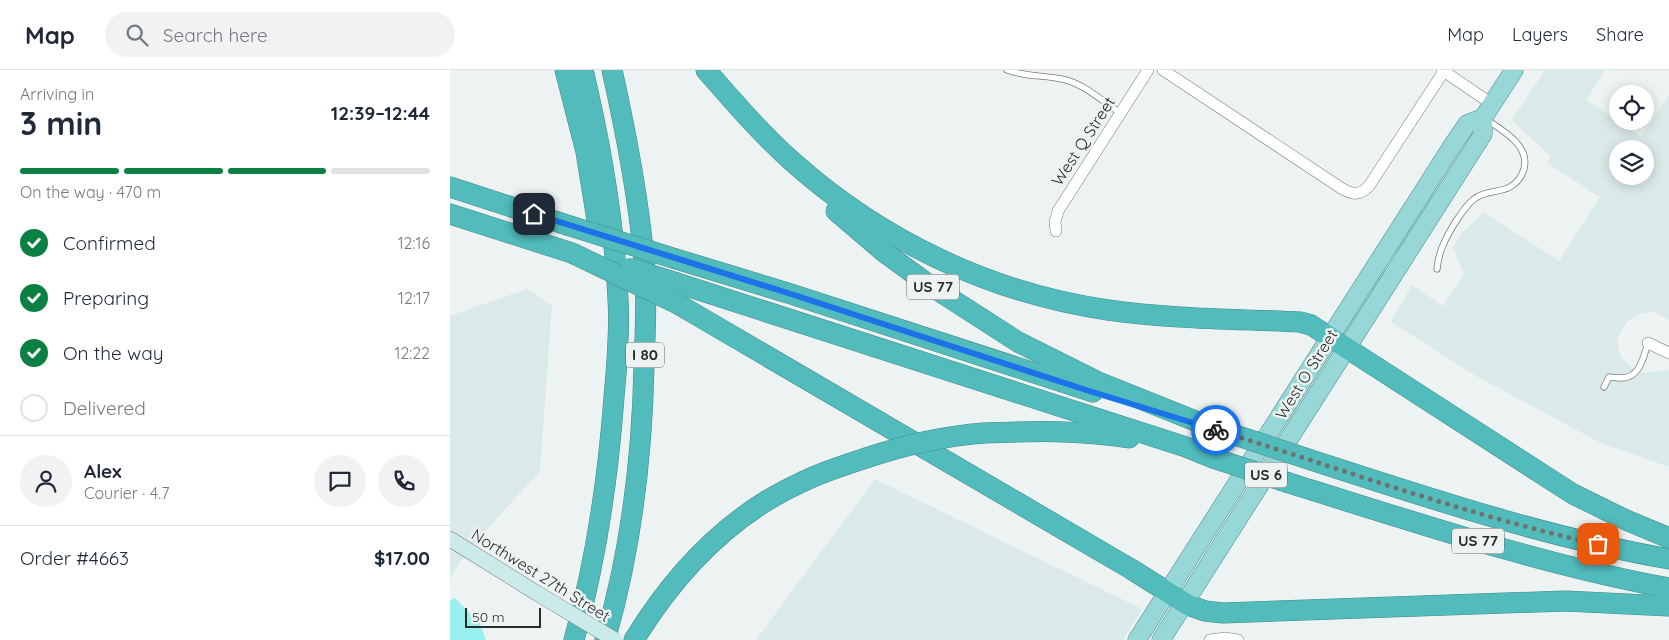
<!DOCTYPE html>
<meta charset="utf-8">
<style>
:root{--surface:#fff;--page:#f2f2f3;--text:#1f2937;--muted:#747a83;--line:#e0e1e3;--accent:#0b8043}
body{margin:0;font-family:Quicksand,sans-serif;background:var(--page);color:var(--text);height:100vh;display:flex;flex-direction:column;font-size:19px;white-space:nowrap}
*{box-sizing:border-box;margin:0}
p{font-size:16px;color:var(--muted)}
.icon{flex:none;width:28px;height:28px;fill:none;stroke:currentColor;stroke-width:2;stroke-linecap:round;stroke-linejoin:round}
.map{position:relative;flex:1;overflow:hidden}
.details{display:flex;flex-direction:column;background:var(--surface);width:450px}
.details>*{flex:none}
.tools{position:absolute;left:1159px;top:15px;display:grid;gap:10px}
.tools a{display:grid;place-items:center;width:45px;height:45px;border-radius:50%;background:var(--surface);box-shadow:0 2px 12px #0003;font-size:25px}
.scale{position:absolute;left:15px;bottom:12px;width:76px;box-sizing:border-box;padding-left:5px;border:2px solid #2a2c2c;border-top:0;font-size:14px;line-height:18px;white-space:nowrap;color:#2a2c2c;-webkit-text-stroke:4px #edf3f2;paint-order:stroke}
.pin{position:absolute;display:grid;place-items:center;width:42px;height:42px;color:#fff;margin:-21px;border-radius:10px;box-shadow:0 2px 8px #0006}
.courier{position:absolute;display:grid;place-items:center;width:50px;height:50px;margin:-25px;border:4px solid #1a73e8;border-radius:50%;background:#fff;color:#222;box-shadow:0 1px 6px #0007}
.headline em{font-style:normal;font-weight:700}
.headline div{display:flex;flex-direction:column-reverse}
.headline{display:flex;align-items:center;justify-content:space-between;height:85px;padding:0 20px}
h1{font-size:32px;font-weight:700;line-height:38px}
.bar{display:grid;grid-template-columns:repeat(4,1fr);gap:8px 5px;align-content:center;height:60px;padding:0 20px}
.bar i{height:6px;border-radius:4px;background:var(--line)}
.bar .selected{background:var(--accent)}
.bar p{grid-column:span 4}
.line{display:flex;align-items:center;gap:12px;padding:0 20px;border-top:1px solid var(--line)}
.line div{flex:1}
.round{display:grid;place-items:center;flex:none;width:52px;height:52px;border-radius:26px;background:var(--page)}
ol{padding:0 20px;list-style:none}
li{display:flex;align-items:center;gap:15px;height:55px}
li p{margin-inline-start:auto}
li .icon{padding:5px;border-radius:50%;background:var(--accent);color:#fff;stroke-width:4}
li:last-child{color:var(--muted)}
li i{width:28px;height:28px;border:2px solid var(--line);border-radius:50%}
header{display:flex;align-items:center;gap:30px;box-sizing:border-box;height:70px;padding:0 25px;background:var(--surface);border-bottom:1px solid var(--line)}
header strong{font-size:24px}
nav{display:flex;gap:28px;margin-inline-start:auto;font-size:18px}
.search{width:350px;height:45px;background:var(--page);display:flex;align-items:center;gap:12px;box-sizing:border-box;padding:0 18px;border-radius:28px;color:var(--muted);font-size:19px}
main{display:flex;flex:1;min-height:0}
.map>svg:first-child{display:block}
</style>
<header>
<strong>Map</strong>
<div class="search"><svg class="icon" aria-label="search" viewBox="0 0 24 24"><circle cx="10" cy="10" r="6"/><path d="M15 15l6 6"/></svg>Search here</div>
<nav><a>Map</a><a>Layers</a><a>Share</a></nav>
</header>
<main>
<section class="details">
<div class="headline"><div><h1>3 min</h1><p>Arriving in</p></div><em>12:39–12:44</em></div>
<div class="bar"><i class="selected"></i><i class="selected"></i><i class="selected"></i><i></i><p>On the way · 470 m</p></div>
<ol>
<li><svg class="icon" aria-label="check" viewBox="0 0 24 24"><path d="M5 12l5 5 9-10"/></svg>Confirmed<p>12:16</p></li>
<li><svg class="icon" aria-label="check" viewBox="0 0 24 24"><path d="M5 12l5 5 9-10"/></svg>Preparing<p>12:17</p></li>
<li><svg class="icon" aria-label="check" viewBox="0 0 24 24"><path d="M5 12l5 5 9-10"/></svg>On the way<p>12:22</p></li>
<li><i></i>Delivered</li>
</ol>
<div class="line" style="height:90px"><a class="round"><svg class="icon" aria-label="person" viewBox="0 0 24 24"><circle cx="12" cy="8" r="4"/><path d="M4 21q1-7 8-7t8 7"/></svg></a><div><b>Alex</b><p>Courier · 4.7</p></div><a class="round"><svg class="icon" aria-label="chat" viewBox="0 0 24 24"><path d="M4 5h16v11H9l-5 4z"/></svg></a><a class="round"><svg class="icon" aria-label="phone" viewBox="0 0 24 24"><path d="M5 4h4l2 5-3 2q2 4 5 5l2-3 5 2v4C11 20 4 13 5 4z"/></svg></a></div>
<div class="line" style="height:65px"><div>Order #4663</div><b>$17.00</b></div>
</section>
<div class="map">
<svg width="1219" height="570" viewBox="0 0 1219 570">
<rect width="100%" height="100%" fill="#edf3f2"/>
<!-- built -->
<g fill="#daeae9" fill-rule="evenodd">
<path d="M1095,0h60l-19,30 55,37 28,-42v225l-14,-8 -14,1 -14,9 -9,15v11l3,9 6,7 8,6 10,3 24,-3v97l-68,-24 -125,-67 -85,-54 21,-37 31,21 21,-32 -11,-27 10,-15 21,-20 75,49 41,-64 -53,-34 4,-6 -39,-37zM1168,79h27v27h-27z"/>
<path d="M77,219l25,16 -12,166 -72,79 -18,28v-262z"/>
<path d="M425,409l267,130 -19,31h-367z"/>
</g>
<!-- green -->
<g fill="#98f0ef">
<path d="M986,117l-4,10 -31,52 -8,5 -7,11 -3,11 -37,58 -4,-3z"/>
<path d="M5,528l25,25 6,17h-36v-40z"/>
</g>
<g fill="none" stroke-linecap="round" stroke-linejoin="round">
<defs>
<g id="lane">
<path d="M557,0c19,7 39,5 59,10 19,5 38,22 54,33"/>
<path d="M987,199c1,-9 3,-18 7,-26 5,-12 20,-36 30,-44 11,-9 25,-6 36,-12 7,-4 12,-11 14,-18 6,-24 -21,-38 -37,-49"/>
<path d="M1154,317l5,-10c4,0 8,1 12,1 19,0 22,-20 27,-35"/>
</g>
<g id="street">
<path d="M713,0l178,118c12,7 18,8 28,-2l75,-115"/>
<path d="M992,0l50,34"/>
<path d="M606,161l-1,-9 3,-11 90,-141"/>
<path d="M1198,273l21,10"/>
<path d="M760,570l15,-2 13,2"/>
</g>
<path id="secondary" d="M0,469l85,53"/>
<g id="primary">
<path d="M687,570l317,-497 13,-19 16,-6"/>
<path d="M711,570l322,-506v-16l31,-48"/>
</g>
<g id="highway">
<path d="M115,0l21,82 13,80"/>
<path d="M256,0c28,32 56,65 88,93 88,78 197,130 314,147 63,9 128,9 192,12l11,3 262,169 53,26 43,18"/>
<path d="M0,117l117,38"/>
<path d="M386,141l48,41 44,32 90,58 80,40 120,48"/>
<path d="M0,144l122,39"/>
<path d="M226,189l115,35 302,98"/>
<path d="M227,213l509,164 27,11"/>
<path d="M226,233l455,266 57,36 17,6 18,2 342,-12 104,5"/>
<path d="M534,363c49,-2 96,-3 145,5"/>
<path d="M855,388c120,39 240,79 364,101"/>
<path d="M839,413c126,39 250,81 380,105"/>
<path d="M124,570c22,-79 34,-161 40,-243 3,-32 6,-66 4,-98 -4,-78 -17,-154 -35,-229"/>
<path d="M155,570c26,-89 37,-181 39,-273 1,-32 3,-64 1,-95 -5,-68 -18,-135 -33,-202"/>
<path d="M184,570c41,-67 95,-125 168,-158 20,-10 43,-17 64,-24"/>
</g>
</defs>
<!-- lane casing -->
<use href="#lane" stroke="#757a7a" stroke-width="7"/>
<!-- street casing -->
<use href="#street" stroke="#757a7a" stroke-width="12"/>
<!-- secondary casing -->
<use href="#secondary" stroke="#757a7a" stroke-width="16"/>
<!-- primary casing -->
<use href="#primary" stroke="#448a8a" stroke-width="19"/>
<!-- highway casing -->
<use href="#highway" stroke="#448a8a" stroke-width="21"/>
<!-- lane -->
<use href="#lane" stroke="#fff" stroke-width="5.5"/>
<!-- street -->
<use href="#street" stroke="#fff" stroke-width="11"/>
<!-- secondary -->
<use href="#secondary" stroke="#cbebeb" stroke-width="15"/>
<!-- primary -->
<use href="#primary" stroke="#97d7d7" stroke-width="18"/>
<!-- highway -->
<use href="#highway" stroke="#52bcbc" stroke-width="20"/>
<defs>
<path id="secondary-bridge" d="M85,522l80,48"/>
<g id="highway-bridge">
<path d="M117,155l109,34"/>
<path d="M122,183l104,50"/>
<path d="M180,198l47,15"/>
<path d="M779,363l76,25"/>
<path d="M416,388c39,-13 77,-22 118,-25"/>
<path d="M763,388l76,25"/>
</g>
</defs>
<!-- secondary-bridge casing -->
<use href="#secondary-bridge" stroke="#757a7a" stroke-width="16" stroke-linecap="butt"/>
<!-- highway-bridge casing -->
<use href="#highway-bridge" stroke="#448a8a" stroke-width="21" stroke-linecap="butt"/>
<!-- secondary-bridge -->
<use href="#secondary-bridge" stroke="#cbebeb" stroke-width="15"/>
<!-- highway-bridge -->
<use href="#highway-bridge" stroke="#52bcbc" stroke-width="20"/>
</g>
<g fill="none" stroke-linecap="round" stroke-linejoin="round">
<!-- done -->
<path stroke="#6e7271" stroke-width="5" stroke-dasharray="0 9" d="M766,360c127,39 252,86 382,114"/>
<!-- route -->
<path stroke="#1a73e8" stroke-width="6" d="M84,144l257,80 295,96 130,40"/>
</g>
<g text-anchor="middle" stroke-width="5" stroke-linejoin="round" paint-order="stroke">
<!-- shield labels -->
<g fill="#edf3f2" stroke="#646867" stroke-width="1">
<rect x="457" y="204.5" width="52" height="25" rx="4"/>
<rect x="176" y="272.5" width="38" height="25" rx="4"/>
<rect x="795" y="392.5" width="42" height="25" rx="4"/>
<rect x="1002" y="458.5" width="52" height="25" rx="4"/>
</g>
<g font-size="15" font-weight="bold" fill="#2a2c2c">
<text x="483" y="222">US 77</text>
<text x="195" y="290">I 80</text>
<text x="816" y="410">US 6</text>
<text x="1028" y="476">US 77</text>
</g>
<!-- street labels -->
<g font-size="16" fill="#2a2c2c" stroke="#edf3f2">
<text transform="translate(633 71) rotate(-57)" y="6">West Q Street</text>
<text transform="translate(856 304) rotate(-58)" y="6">West O Street</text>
<text transform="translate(91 505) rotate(32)" y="6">Northwest 27th Street</text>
</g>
</g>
</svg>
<div class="tools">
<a><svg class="icon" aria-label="locate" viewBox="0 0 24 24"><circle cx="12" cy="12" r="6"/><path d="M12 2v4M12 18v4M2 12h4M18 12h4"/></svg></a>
<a><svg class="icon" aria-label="layers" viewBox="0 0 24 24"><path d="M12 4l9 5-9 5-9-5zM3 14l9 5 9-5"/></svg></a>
</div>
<div class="scale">50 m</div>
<div class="pin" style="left:1148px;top:474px;background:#ea580c"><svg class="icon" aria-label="bag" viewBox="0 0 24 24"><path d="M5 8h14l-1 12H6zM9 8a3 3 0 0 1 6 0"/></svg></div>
<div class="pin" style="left:84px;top:144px;background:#1f2937"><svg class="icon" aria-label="home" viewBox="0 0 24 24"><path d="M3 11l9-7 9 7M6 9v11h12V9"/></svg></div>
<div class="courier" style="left:766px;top:360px"><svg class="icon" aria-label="bike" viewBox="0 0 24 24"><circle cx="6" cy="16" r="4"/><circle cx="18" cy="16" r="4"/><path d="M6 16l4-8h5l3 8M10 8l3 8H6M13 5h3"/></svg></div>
</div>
</main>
